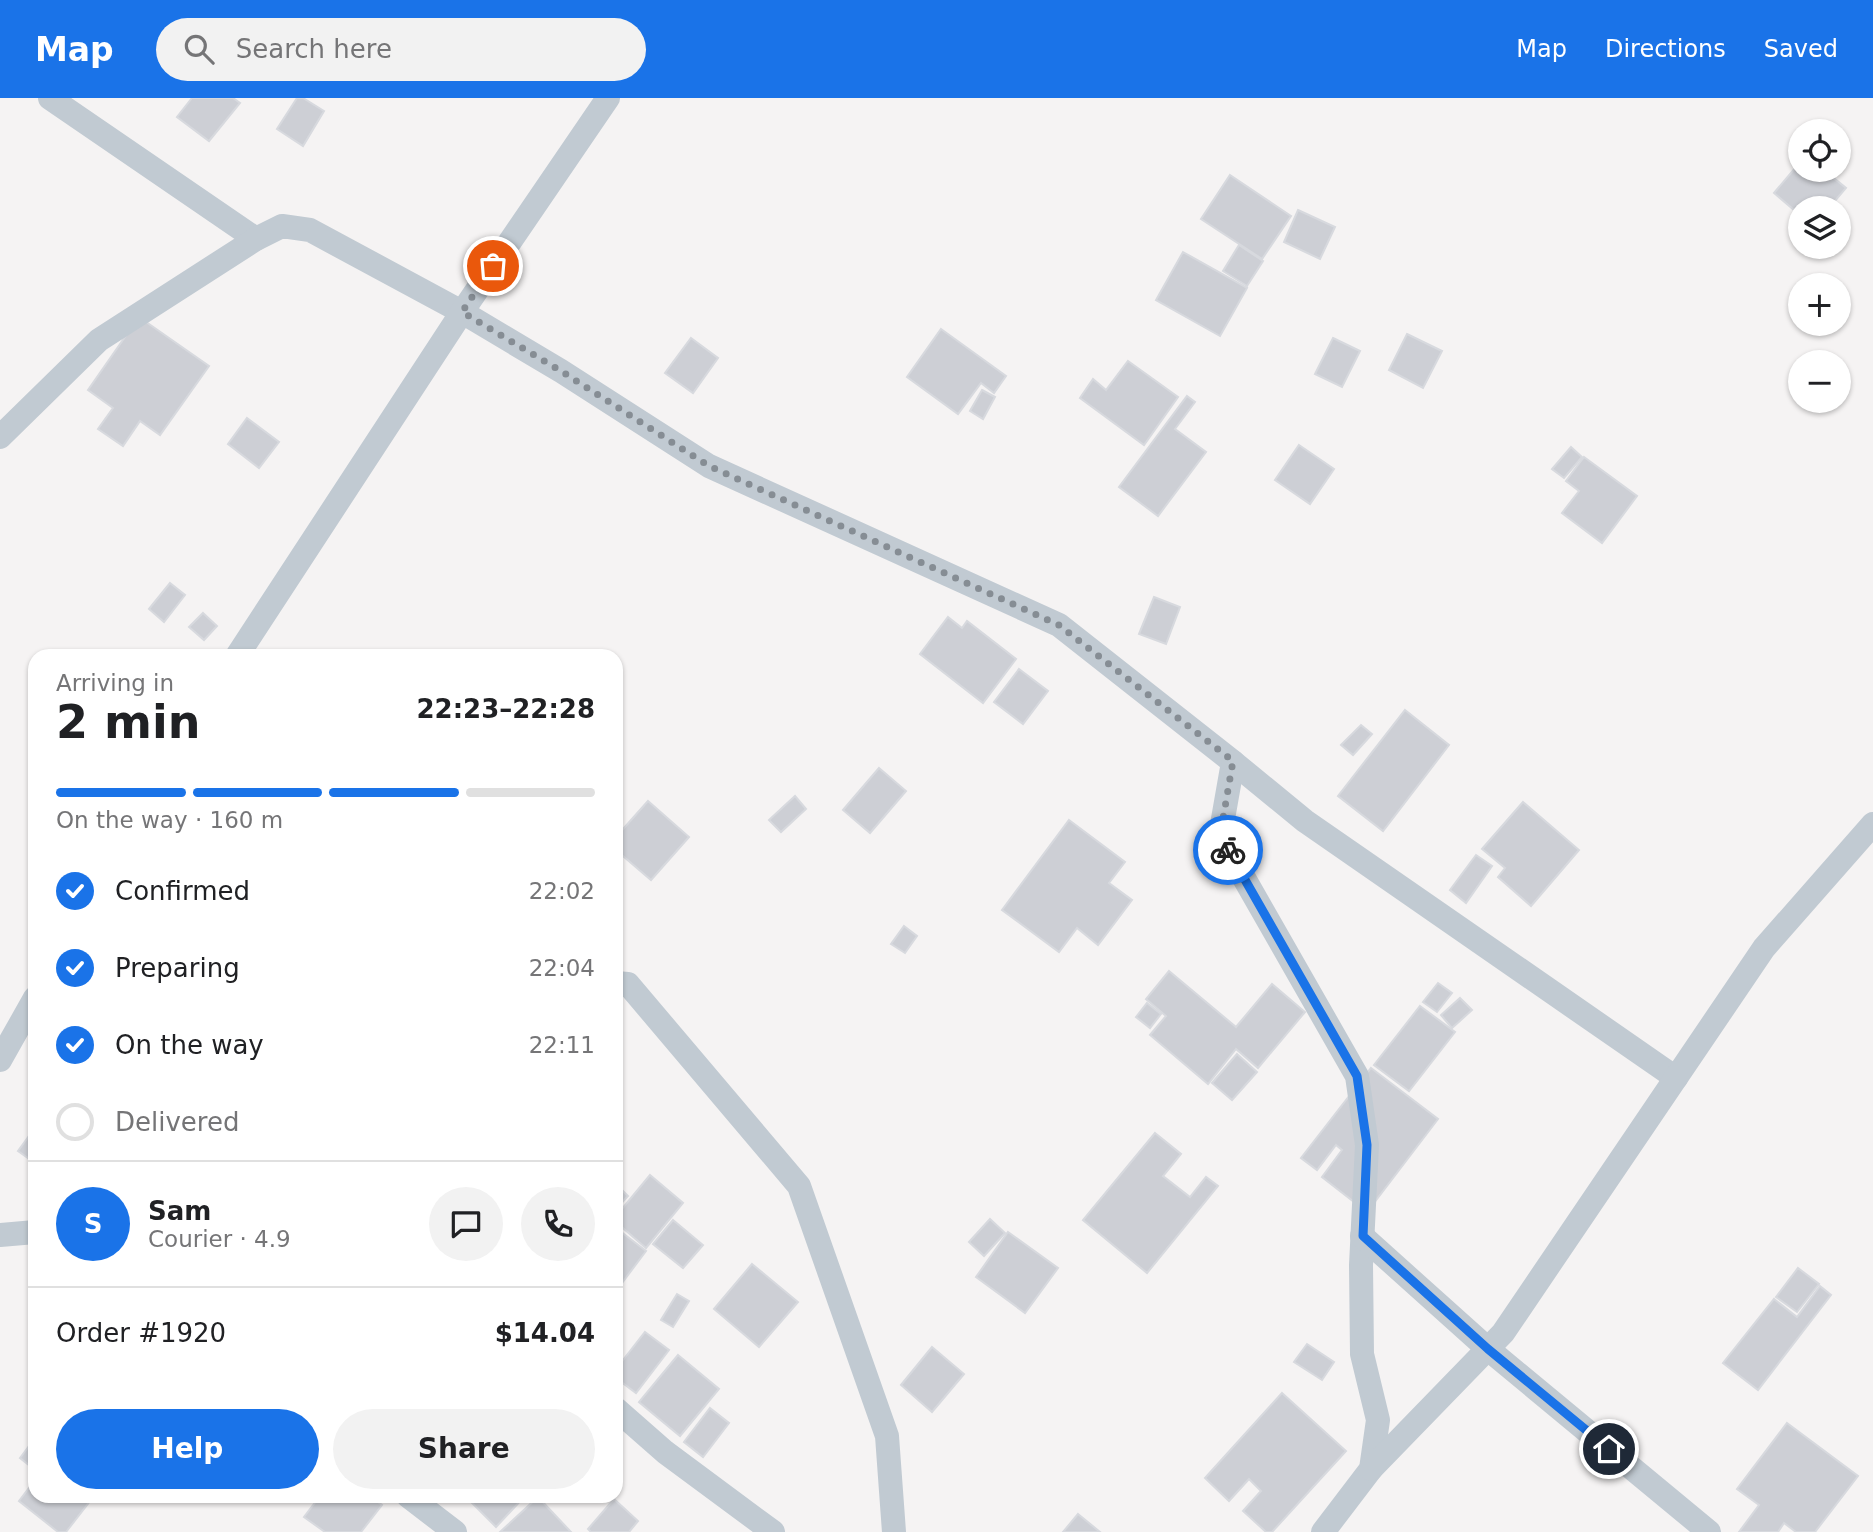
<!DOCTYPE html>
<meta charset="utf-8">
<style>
:root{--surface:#fff;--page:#f2f2f2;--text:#202124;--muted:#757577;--line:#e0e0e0;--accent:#1a73e8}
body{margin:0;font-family:"DejaVu Sans",sans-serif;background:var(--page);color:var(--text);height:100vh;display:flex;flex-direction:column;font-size:26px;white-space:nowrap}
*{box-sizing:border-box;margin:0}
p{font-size:23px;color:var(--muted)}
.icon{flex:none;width:38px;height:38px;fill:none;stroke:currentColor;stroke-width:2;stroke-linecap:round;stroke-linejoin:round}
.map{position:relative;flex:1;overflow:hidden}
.details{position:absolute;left:28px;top:551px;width:595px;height:854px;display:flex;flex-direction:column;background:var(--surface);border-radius:21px;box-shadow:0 2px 5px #0004}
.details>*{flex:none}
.fabs{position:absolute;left:1788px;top:21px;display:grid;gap:14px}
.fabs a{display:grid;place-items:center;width:63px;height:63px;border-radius:50%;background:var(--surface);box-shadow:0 2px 5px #0004;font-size:35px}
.pin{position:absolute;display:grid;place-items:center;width:60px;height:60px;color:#fff;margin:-30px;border:4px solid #fff;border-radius:50%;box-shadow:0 2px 7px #0007}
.courier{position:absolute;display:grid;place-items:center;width:70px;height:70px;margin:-35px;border:5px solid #1a73e8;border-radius:50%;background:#fff;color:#222;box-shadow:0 2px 9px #0007}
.overview em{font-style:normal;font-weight:700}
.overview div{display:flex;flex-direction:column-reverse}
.overview{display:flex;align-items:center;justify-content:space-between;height:119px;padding:0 28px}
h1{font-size:46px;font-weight:700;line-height:52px}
.bar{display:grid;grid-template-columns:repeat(4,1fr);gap:10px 7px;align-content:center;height:84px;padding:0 28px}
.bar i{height:9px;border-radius:5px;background:var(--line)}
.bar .current{background:var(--accent)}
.bar p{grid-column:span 4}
.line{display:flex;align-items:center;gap:18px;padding:0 28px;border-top:2px solid var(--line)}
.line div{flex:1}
.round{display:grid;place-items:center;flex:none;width:74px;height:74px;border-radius:37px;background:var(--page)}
ol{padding:0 28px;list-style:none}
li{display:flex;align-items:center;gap:21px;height:77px}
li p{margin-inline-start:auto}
li .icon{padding:7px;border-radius:50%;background:var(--accent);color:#fff;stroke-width:4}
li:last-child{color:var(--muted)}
li i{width:38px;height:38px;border:4px solid var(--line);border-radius:50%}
.action{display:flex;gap:14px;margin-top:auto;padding:14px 28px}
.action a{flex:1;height:80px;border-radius:42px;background:var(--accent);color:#fff;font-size:28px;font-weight:700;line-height:80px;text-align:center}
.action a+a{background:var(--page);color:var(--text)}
header{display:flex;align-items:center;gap:42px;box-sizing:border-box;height:98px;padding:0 35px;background:var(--accent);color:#fff}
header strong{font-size:33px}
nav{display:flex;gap:38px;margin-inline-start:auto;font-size:24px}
.search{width:490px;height:63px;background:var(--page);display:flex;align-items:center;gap:18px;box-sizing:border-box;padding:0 24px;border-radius:38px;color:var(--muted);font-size:26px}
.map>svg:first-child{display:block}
</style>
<header>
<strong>Map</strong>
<div class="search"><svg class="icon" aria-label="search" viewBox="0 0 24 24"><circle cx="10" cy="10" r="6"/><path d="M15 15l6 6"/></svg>Search here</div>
<nav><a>Map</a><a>Directions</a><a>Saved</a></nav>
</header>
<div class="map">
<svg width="1873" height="1434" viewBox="0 0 1873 1434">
<rect width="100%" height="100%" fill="#f5f3f3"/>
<!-- building -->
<g fill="#cdcfd5" stroke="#d7d9de" stroke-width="2">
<path d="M192,0h41l7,5 -31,38 -32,-24z"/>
<path d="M297,0h6l21,13 -21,35 -26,-17z"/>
<path d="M1801,63v9h23l22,18 -17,20h-28v8l-27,-23z"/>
<path d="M1230,77l61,41 -29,43 -61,-40z"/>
<path d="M1298,112l37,17 -15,32 -36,-17z"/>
<path d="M1239,147l24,16 -16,25 -24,-15z"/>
<path d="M1183,154l64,36 -27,48 -64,-36z"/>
<path d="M139,219l70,49 -49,69 -20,-14 -17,25 -25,-17 15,-21 -25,-18z"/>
<path d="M941,231l65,47 -12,17 -13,-10 -23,31 -51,-37z"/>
<path d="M1407,236l35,17 -19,37 -34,-18z"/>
<path d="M691,240l27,20 -25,35 -28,-20z"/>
<path d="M1333,240l27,13 -18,36 -27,-13z"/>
<path d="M1128,263l50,36 -34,48 -64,-47 13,-19 13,11z"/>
<path d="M982,292l13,7 -12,22 -13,-8z"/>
<path d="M1187,298l8,6 -20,27 31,23 -48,64 -39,-29z"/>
<path d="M247,320l32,24 -20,26 -31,-24z"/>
<path d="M1299,347l35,24 -24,35 -35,-24z"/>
<path d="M1571,349l11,10 -18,21 -12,-9z"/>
<path d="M1584,359l53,39 -35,47 -40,-30 17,-22 -13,-10z"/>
<path d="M170,485l15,12 -21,27 -15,-13z"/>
<path d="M1154,499l26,10 -14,37 -27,-10z"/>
<path d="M203,515l14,13 -13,14 -15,-13z"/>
<path d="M948,519l14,11 5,-7 49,38 -33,44 -63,-49z"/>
<path d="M1019,571l29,22 -25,33 -29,-22z"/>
<path d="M1405,612l44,35 -66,86 -45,-35z"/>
<path d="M1361,627l11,9 -19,21 -12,-10z"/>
<path d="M879,670l27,23 -36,42 -27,-23z"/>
<path d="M795,698l11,13 -25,23 -12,-12z"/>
<path d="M648,703l41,36 -38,43 -35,-30v-13z"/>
<path d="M1523,704l56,48 -48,56 -33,-29 7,-9 -23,-19z"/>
<path d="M1069,722l56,42 -16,21 23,17 -34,45 -21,-17 -18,24 -57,-42z"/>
<path d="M1476,757l16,11 -26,37 -16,-13z"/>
<path d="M904,828l13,10 -12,17 -14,-9z"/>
<path d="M1169,873l67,56 36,-43 33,28 -47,56 -22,-19 -28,35 -58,-49 16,-19 -20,-17z"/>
<path d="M1438,885l14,10 -15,19 -14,-10z"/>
<path d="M1460,900l12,12 -20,18 -11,-13z"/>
<path d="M1147,905l14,11 -11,14 -14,-11z"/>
<path d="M1420,908l35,26 -46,59 -35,-26z"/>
<path d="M1237,956l20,18 -25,28 -20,-17z"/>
<path d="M1371,970l67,51 -71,93 -45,-35 20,-27 -6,-5 -19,25 -16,-12z"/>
<path d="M34,1031l1,1v33l-17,-12z"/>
<path d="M1155,1035l26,21 -18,22 27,21 16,-20 12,9 -71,87 -64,-53z"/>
<path d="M650,1077l33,28 -37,45 -30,-26v-6z"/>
<path d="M616,1086l12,12 -12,13z"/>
<path d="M990,1121l15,14 -21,23 -15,-14z"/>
<path d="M673,1122l30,25 -20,23 -30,-24z"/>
<path d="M616,1130l30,23 -30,40z"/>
<path d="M1008,1134l50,36 -33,45 -49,-36z"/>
<path d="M752,1166l46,38 -39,45 -45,-38z"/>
<path d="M1798,1170l21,16 -22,28 -21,-15z"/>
<path d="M1820,1188l11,9 -73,95 -35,-27 51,-64 23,18z"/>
<path d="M677,1196l12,7 -16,26 -12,-7z"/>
<path d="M645,1234l24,18 -33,43 -20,-15v-9z"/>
<path d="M1307,1246l27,18 -12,18 -28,-18z"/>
<path d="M932,1249l32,27 -32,38 -31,-27z"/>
<path d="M678,1257l41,34 -39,47 -41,-34z"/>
<path d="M1282,1295l64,58 -74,81h-6l-23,-21 18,-20 -12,-12 -20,22 -24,-23z"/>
<path d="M710,1310l19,15 -26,34 -19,-15z"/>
<path d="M1787,1325l71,53 -43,56h-19l-12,-9 -6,9h-39l20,-27 -22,-16z"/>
<path d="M35,1340v32l-15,-12z"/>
<path d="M35,1382v16h59l-28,36h-8l-39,-31z"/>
<path d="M320,1398h50l12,9 -21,27h-36l-21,-15z"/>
<path d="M476,1398h49l-29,31 -25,-25z"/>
<path d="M538,1399l33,35h-71z"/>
<path d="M614,1401l24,22 -9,11h-38l-3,-3z"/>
<path d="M1078,1416l22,18h-37z"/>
</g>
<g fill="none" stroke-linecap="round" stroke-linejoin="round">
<!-- street -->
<g stroke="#c1cad2" stroke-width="24">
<path d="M50,0l206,141"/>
<path d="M0,339l99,-97 157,-101 26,-13 28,4 152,82 99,59 148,95 350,159 174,137 -13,74 137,240 10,69 -6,120 1,89 16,66 -7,49 -48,63"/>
<path d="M237,558l225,-344 146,-214"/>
<path d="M1233,664l72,59 371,257"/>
<path d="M616,885l12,1 171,202 88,250 7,96"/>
<path d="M0,962l35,-62"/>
<path d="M0,1137l35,-3"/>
<path d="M1362,1138l126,113 221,183"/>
<path d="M616,1311l49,43 108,80"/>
<path d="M1371,1371l132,-136 261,-385 109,-124"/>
<path d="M408,1398l47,36"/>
</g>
</g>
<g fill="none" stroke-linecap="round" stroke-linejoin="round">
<!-- done -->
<path stroke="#868d94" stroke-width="7" stroke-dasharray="0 12.6" d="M493,168l-31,46 99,59 148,95 350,159 174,136 -13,75 8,14"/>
<!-- route -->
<path stroke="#1a73e8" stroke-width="9" d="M1228,752l129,226 10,69 -4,91 125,113 121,100"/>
</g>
</svg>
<div class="fabs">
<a><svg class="icon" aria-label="locate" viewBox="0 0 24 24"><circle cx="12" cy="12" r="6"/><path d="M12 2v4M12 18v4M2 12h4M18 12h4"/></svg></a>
<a><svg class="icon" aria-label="layers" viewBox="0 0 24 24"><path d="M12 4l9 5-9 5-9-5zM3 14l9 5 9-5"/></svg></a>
<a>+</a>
<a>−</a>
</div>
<div class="pin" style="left:493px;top:168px;background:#ea580c"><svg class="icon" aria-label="bag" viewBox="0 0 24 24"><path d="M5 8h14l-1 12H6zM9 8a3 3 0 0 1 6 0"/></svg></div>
<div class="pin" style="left:1609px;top:1351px;background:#1f2937"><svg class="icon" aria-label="home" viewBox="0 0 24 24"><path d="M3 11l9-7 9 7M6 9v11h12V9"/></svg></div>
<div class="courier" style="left:1228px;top:752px"><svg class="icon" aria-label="bike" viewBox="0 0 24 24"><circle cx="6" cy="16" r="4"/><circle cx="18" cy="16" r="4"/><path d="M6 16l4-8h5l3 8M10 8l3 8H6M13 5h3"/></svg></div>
<section class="details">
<div class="overview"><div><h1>2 min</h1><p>Arriving in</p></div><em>22:23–22:28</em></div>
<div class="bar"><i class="current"></i><i class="current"></i><i class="current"></i><i></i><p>On the way · 160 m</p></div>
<ol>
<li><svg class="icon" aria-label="check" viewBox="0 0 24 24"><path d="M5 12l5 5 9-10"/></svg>Confirmed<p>22:02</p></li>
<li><svg class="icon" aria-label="check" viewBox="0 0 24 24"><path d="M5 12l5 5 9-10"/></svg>Preparing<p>22:04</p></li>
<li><svg class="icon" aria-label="check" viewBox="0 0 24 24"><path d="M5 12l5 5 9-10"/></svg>On the way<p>22:11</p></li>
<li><i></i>Delivered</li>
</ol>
<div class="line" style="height:126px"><b class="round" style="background:var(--accent);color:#fff">S</b><div><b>Sam</b><p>Courier · 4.9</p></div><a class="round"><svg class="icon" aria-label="chat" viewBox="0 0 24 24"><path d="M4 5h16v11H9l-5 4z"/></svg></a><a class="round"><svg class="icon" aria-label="phone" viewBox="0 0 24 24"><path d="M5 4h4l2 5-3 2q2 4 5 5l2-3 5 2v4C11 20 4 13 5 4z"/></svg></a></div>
<div class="line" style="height:91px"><div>Order #1920</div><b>$14.04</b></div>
<div class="action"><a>Help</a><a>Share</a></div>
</section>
</div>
